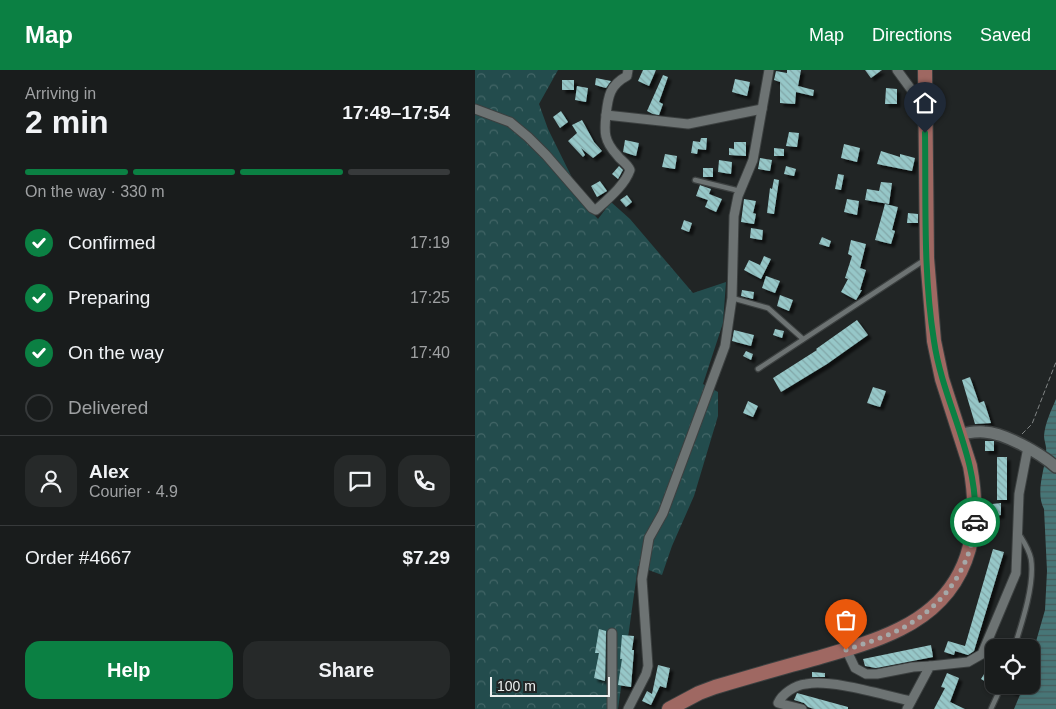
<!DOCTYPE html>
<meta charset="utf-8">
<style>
:root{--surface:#191c1c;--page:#262929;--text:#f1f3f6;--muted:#9fa1a3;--line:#373a3b;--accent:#0b8043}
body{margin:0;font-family:Arial,sans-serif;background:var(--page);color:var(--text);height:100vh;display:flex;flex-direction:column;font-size:19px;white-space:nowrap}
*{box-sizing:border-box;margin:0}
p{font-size:16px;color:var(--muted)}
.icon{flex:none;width:28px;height:28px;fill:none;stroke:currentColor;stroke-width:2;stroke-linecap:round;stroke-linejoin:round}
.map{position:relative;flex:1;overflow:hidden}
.panel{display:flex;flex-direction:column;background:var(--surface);width:475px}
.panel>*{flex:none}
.controls{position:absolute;left:510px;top:569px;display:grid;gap:10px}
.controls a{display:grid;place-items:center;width:55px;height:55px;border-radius:10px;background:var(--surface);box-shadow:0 1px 4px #0004,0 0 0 1px var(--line);font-size:25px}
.scale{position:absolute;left:15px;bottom:12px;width:120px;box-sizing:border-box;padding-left:5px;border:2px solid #ecefef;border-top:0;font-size:14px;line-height:18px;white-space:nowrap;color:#ecefef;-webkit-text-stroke:4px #212525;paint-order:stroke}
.pin{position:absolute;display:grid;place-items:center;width:42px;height:42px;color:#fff;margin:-51px -21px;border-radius:50% 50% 50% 0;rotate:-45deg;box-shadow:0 0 5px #0007}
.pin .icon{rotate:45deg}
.courier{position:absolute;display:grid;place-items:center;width:50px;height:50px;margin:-25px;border:4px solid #0b8043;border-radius:50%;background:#fff;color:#222;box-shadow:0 1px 6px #0007}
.overview em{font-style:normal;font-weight:700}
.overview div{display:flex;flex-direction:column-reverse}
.overview{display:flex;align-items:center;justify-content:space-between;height:85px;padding:0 25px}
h1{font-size:32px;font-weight:700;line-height:38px}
.bar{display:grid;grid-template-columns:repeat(4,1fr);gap:8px 5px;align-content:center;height:60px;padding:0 25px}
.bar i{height:6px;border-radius:4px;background:var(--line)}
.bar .active{background:var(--accent)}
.bar p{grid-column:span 4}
.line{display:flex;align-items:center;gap:12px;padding:0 25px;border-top:1px solid var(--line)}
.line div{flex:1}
.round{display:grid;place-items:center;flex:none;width:52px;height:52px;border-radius:15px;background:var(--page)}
ol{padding:0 25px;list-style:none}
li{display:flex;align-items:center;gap:15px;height:55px}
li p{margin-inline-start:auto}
li .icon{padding:5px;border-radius:50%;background:var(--accent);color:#fff;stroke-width:4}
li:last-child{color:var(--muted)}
li i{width:28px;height:28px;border:2px solid var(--line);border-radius:50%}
.cta{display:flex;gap:10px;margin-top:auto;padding:10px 25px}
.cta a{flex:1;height:58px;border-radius:15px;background:var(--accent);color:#fff;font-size:20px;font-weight:700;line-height:58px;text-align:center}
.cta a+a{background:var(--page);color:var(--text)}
header{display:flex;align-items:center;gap:30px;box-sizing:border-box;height:70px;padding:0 25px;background:var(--accent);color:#fff}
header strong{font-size:24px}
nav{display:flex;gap:28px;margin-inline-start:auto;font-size:18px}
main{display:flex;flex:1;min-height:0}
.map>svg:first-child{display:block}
</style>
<header>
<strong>Map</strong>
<nav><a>Map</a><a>Directions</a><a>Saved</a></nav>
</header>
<main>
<section class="panel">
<div class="overview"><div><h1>2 min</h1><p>Arriving in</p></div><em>17:49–17:54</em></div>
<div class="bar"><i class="active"></i><i class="active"></i><i class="active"></i><i></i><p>On the way · 330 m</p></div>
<ol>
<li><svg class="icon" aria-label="check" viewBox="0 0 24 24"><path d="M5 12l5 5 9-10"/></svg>Confirmed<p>17:19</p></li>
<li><svg class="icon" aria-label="check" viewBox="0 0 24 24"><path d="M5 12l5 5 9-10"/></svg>Preparing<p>17:25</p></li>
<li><svg class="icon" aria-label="check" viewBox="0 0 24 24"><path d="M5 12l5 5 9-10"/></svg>On the way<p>17:40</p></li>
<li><i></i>Delivered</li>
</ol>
<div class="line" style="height:90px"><a class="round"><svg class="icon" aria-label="person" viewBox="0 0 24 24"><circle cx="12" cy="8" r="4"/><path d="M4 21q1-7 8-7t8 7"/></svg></a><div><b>Alex</b><p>Courier · 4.9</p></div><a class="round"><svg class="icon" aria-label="chat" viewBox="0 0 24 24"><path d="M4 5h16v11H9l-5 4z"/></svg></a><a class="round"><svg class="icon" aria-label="phone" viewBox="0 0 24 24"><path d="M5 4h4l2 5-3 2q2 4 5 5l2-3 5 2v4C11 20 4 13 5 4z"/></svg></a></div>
<div class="line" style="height:65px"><div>Order #4667</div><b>$7.29</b></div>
<div class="cta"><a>Help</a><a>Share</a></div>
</section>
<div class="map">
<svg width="581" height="639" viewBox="0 0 581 639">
<defs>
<pattern id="forest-crowns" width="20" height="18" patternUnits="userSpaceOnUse" patternTransform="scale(1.25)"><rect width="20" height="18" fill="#234c4d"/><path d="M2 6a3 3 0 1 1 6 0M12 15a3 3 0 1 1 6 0" fill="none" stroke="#436667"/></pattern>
<pattern id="water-rules" width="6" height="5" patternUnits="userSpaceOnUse" patternTransform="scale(1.25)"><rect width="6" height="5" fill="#477677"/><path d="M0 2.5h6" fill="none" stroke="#475d5d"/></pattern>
<pattern id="building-back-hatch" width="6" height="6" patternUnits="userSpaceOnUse" patternTransform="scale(1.25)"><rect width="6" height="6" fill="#96c7c8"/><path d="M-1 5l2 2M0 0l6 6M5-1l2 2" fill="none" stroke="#82a7a8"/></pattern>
<filter id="shadow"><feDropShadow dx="3.5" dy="3.5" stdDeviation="1" flood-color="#0009"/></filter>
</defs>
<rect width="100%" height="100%" fill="#212525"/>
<!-- forest -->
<path fill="url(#forest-crowns)" d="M0,0h83l-19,34 9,25 38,77 12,13 13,-17 19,17 63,74 33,-11 -3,41 -20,61 15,8v24l-24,80 -22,50 -10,29 -24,-9 -20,143h-143z"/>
<!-- water -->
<path fill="url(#water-rules)" d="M581,329v310h-42l10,-24h7v-26l14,-49 2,-39 -3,-62c-9,-17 1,-39 2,-57 1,-5 -2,-11 -2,-16 1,-13 7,-25 12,-37z"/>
<!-- building -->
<g fill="url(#building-back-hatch)" filter="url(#shadow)">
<path d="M168,0h13l-7,16 -11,-5z"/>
<path d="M312,0h14l-3,16 16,4 -1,6 -17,-4 -1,12 -15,-1v-21l-6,-2 2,-9 11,2z"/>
<path d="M390,0h17l-11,8z"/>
<path d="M188,5l5,2 -9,25 4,2 -4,11 -6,-1 -6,-3z"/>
<path d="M121,8l15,3 -5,7 -11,-3z"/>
<path d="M260,9l15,3 -3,14 -15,-4z"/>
<rect x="87" y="10" width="12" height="10"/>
<path d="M102,16l11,2 -2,14 -11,-2z"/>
<path d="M411,18l11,1v15h-12z"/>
<path d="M86,41l7,11 -8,6 -7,-11z"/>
<path d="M107,50l12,22 8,9 -9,7 -12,-10 4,7 -2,2 -15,-16 9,-8 -5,-8z"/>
<path d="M314,62l10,1 -2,14 -11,-1z"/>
<path d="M226,68h6l-1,12 -8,-1 -1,5 -6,-1 2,-12 7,1z"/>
<path d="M150,70l14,3 -3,13 -13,-4z"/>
<path d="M259,72h12v14l-17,-1v-7l5,1z"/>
<path d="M369,74l16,4 -3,14 -16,-4z"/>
<path d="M299,78l10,1v7h-10z"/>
<path d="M406,81l19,6v-3l15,4 -3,13 -35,-7z"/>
<path d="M190,84l12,2 -2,13 -13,-2z"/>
<path d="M285,88l12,2 -2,11 -12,-2z"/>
<path d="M244,90l13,2 -1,12 -13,-2z"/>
<path d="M144,96l4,4 -5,9 -6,-5z"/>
<path d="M311,96l10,3 -2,7 -10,-2z"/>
<rect x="228" y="98" width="10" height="9"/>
<path d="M363,104l6,1 -3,15 -6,-1z"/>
<path d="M299,109l5,1 -5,34 -7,-1 3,-25 2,1z"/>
<path d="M125,111l7,10 -10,6 -6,-11z"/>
<path d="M406,112l11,1 -3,21 -24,-4 2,-11 12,2z"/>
<path d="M225,115l11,4 -2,5 13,5 -6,13 -11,-5 3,-7 -12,-4z"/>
<path d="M152,125l5,7 -6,5 -6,-7z"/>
<path d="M269,129l12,2 -3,12 3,1 -2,10 -13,-2z"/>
<path d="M372,129l12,2 -2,14 -13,-3z"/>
<path d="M410,134l13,3 -6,23 3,1 -4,13 -16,-4z"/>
<path d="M433,143l10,1v9h-11z"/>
<path d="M209,150l8,3 -3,9 -8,-3z"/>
<path d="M276,158l12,2 -1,10 -12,-2z"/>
<path d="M347,167l9,4 -2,6 -10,-3z"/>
<path d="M376,170l15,4 -6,24 6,2 -6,20h2l-6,10 -15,-8 7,-13 -3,-1 7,-22 -4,-2z"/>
<path d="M289,186l7,3 -10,20 -17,-9 5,-10 11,5z"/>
<path d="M291,206l14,5 -5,12 -13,-5z"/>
<path d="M267,220l12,2 -1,7 -12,-3z"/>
<path d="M305,225l13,5 -4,11 -12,-5z"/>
<path d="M382,250l11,15 -41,29 -46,28 -8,-14 44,-28 -1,-1z"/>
<path d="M300,259l9,2 -2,7 -9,-3z"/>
<path d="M259,260l20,5 -3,11 -19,-5z"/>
<path d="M271,281l7,3 -2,6 -8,-4z"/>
<path d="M495,307l9,26 5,-2 7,22 -16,1 -13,-44z"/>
<path d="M398,317l13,4 -6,16 -13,-4z"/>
<path d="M273,331l10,5 -5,11 -10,-4z"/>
<rect x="510" y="371" width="9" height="10"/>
<rect x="522" y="387" width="10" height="43"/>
<path d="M526,433v12l-9,1v-12z"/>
<path d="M518,479l11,3 -30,99 -6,4 -13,-4 -1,4 -10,-3 4,-11 17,5z"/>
<path d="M124,559l7,2 -1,50 -11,-3 5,-25h-4z"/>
<path d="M147,565l12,1 -2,14h2l-3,37 -13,-2 4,-26h-2z"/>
<path d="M456,575l2,12 -57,11 -11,-2 -2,-7z"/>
<path d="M519,588v23l-3,4 -10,-6z"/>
<path d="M183,595l12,3 -4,20 -6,-2 -9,19 -9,-4 5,-10 5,3z"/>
<path d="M337,602l13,1v4h-13z"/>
<path d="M472,603l12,5 -9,24 15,7h-31l11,-21 -4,-1z"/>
<path d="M531,615h7l5,3 -3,5 -10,-5z"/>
<path d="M322,623l51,14v2h-34l-6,-2 -4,-4 -10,-3z"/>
</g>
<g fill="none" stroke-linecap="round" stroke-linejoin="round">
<defs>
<g id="service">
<path d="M220,110l45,11"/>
<path d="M257,228l36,10 35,31"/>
<path d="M283,299l168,-110"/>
<path d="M539,578c8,-25 21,-64 17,-89 -2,-10 -7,-17 -12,-25"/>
<path d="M516,639l11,-24"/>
</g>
<g id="minor">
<path d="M153,0l-1,6c-17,9 -19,20 -21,39l82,9 74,-15"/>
<path d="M422,0l19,26 9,2"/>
<path d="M0,39l35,13 18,15 18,18 46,53 4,2c12,-11 29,-25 34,-40 -3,-7 -9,-9 -13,-15 -13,-14 -13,-23 -11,-40"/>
<path d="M137,563v76"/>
<path d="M371,579l9,19 11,6h11l36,-7 17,-1"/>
<path d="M153,639l18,-35 2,-8 -6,-87 7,-41 14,-25 62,-167 7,-48 2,-82 4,-20 15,-36 16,-90"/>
<path d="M327,639l-24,-6c4,-9 17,-18 28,-19 26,-5 77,11 105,17"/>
<path d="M432,639l23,-43 38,-4 14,-8 34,-81 3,-79 9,-47"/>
</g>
<path id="tertiary" d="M485,364c8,-1 17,-3 24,-2 21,1 56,21 72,35"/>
<path id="primary" d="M194,639l30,-16 16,-6c34,-10 68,-20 102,-29 28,-8 57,-16 83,-29 67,-33 83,-94 70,-163l-28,-87 -8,-38 -7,-83 -2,-188"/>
</defs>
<!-- service casing -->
<use href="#service" stroke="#3c4040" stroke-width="7"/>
<!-- minor casing -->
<use href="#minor" stroke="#3c4040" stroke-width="11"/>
<!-- tertiary casing -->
<use href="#tertiary" stroke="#3c4040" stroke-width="14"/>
<!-- primary casing -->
<use href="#primary" stroke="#3c4040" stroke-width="16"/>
<!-- path -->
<path stroke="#818585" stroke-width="1" stroke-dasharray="5 2.5" stroke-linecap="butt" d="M547,364l10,-10 24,-62"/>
<!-- service -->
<use href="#service" stroke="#6d7373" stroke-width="4.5"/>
<!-- minor -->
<use href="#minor" stroke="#6d7373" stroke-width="9"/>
<!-- tertiary -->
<use href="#tertiary" stroke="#6d7373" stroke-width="11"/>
<!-- primary -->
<use href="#primary" stroke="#9f6862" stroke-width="14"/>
</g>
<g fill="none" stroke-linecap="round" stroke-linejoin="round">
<!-- done -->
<path stroke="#a5a8a8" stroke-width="5" stroke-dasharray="0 9" d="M371,580c22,-8 45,-14 65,-27 36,-22 61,-59 64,-101"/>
<!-- route -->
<path stroke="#0b8043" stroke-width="6" d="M450,63c1,69 -2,140 9,208 9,62 45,116 41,181"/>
</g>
</svg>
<div class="controls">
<a><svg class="icon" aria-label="locate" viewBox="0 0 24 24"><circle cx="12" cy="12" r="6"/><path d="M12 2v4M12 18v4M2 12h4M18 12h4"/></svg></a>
</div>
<div class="scale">100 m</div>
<div class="pin" style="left:371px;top:580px;background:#ea580c"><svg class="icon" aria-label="bag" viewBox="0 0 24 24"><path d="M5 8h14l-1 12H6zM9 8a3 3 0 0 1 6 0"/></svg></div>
<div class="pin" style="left:450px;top:63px;background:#1f2937"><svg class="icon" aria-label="home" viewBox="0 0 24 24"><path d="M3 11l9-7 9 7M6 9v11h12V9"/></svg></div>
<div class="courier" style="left:500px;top:452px"><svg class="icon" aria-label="car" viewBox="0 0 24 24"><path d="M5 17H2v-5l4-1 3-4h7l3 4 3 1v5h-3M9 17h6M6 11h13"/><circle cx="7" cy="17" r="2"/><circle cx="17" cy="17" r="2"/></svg></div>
</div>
</main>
